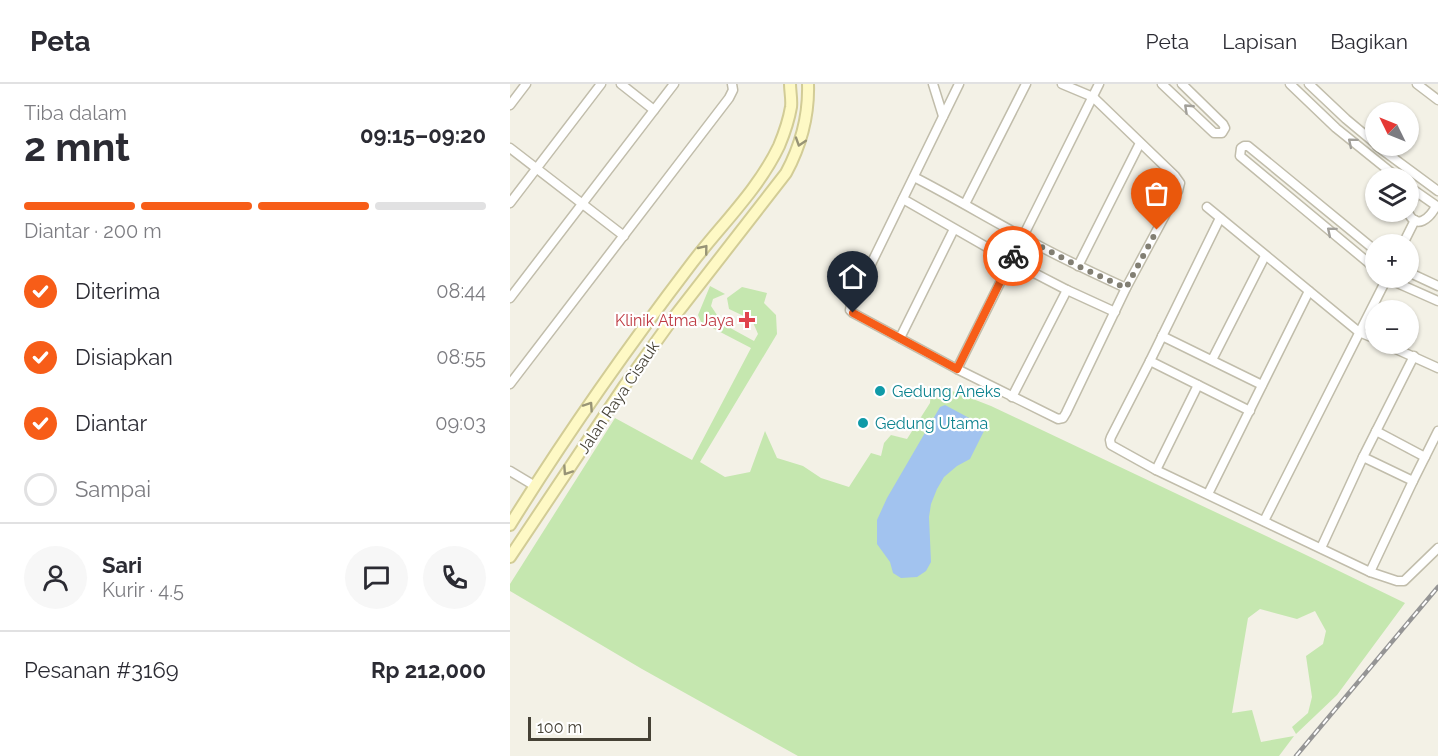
<!DOCTYPE html>
<html lang="id">
<meta charset="utf-8">
<style>
:root{--surface:#fff;--page:#f7f7f7;--text:#2b2b33;--muted:#7c7c81;--line:#e1e1e2;--accent:#f75d18}
body{margin:0;font-family:Raleway,sans-serif;background:var(--page);color:var(--text);height:100vh;display:flex;flex-direction:column;font-size:22px;white-space:nowrap}
*{box-sizing:border-box;margin:0}
p{font-size:20px;color:var(--muted)}
.icon{flex:none;width:33px;height:33px;fill:none;stroke:currentColor;stroke-width:2;stroke-linecap:round;stroke-linejoin:round}
.map{position:relative;flex:1;overflow:hidden}
.drawer{display:flex;flex-direction:column;background:var(--surface);width:510px}
.drawer>*{flex:none}
.needle{width:39px;rotate:313deg}
.buttons{position:absolute;left:855px;top:18px;display:grid;gap:12px}
.buttons a{display:grid;place-items:center;width:54px;height:54px;border-radius:50%;background:var(--surface);box-shadow:0 2px 4px #0004;font-size:30px}
.scale{position:absolute;left:18px;bottom:15px;width:123px;box-sizing:border-box;padding-left:6px;border:3px solid #454135;border-top:0;font-size:16px;line-height:21px;white-space:nowrap;color:#454135;-webkit-text-stroke:4px #fff;paint-order:stroke}
.pin{position:absolute;display:grid;place-items:center;width:51px;height:51px;color:#fff;margin:-62px -26px;border-radius:50% 50% 50% 0;rotate:-45deg;box-shadow:0 0 6px #0007}
.pin .icon{rotate:45deg}
.courier{position:absolute;display:grid;place-items:center;width:60px;height:60px;margin:-30px;border:4px solid #f75d18;border-radius:50%;background:#fff;color:#222;box-shadow:0 2px 8px #0007}
.overview em{font-style:normal;font-weight:700}
.overview div{display:flex;flex-direction:column-reverse}
.overview{display:flex;align-items:center;justify-content:space-between;height:102px;padding:0 24px}
h1{font-size:39px;font-weight:700;line-height:45px}
.bar{display:grid;grid-template-columns:repeat(4,1fr);gap:9px 6px;align-content:center;height:72px;padding:0 24px}
.bar i{height:8px;border-radius:4px;background:var(--line)}
.bar .active{background:var(--accent)}
.bar p{grid-column:span 4}
.line{display:flex;align-items:center;gap:15px;padding:0 24px;border-top:2px solid var(--line)}
.line div{flex:1}
.round{display:grid;place-items:center;flex:none;width:63px;height:63px;border-radius:32px;background:var(--page)}
ol{padding:0 24px;list-style:none}
li{display:flex;align-items:center;gap:18px;height:66px}
li p{margin-inline-start:auto}
li .icon{padding:6px;border-radius:50%;background:var(--accent);color:#fff;stroke-width:4}
li:last-child{color:var(--muted)}
li i{width:33px;height:33px;border:3px solid var(--line);border-radius:50%}
header{display:flex;align-items:center;gap:36px;box-sizing:border-box;height:84px;padding:0 30px;background:var(--surface);border-bottom:2px solid var(--line)}
header strong{font-size:28px}
nav{display:flex;gap:33px;margin-inline-start:auto;font-size:21px}
main{display:flex;flex:1;min-height:0}
.map>svg:first-child{display:block}
</style>
<header>
<strong>Peta</strong>
<nav><a>Peta</a><a>Lapisan</a><a>Bagikan</a></nav>
</header>
<main>
<section class="drawer">
<div class="overview"><div><h1>2 mnt</h1><p>Tiba dalam</p></div><em>09:15–09:20</em></div>
<div class="bar"><i class="active"></i><i class="active"></i><i class="active"></i><i></i><p>Diantar · 200 m</p></div>
<ol>
<li><svg class="icon" aria-label="check" viewBox="0 0 24 24"><path d="M5 12l5 5 9-10"/></svg>Diterima<p>08:44</p></li>
<li><svg class="icon" aria-label="check" viewBox="0 0 24 24"><path d="M5 12l5 5 9-10"/></svg>Disiapkan<p>08:55</p></li>
<li><svg class="icon" aria-label="check" viewBox="0 0 24 24"><path d="M5 12l5 5 9-10"/></svg>Diantar<p>09:03</p></li>
<li><i></i>Sampai</li>
</ol>
<div class="line" style="height:108px"><a class="round"><svg class="icon" aria-label="person" viewBox="0 0 24 24"><circle cx="12" cy="8" r="4"/><path d="M4 21q1-7 8-7t8 7"/></svg></a><div><b>Sari</b><p>Kurir · 4.5</p></div><a class="round"><svg class="icon" aria-label="chat" viewBox="0 0 24 24"><path d="M4 5h16v11H9l-5 4z"/></svg></a><a class="round"><svg class="icon" aria-label="phone" viewBox="0 0 24 24"><path d="M5 4h4l2 5-3 2q2 4 5 5l2-3 5 2v4C11 20 4 13 5 4z"/></svg></a></div>
<div class="line" style="height:78px"><div>Pesanan #3169</div><b>Rp 212,000</b></div>
</section>
<div class="map">
<svg width="928" height="672" viewBox="0 0 928 672">
<rect width="100%" height="100%" fill="#f3f1e6"/>
<!-- green -->
<path fill="#c5e7af" d="M200,202l15,8 -12,5 -2,7 12,18 31,17 4,-7 -6,-14 -23,-11 -2,-11 15,-11 25,6 -3,10 12,12 1,19 -77,128 25,15 25,-5 15,-41 12,27 26,8 18,12 28,9 22,-34 10,3 3,-13 7,-8 16,4 23,-36 1,-14 11,-2 49,19 313,148 101,49 -68,92 -41,39 -4,-7 16,-14 4,-16 -6,-41 17,-12 3,-13 -11,-20 -18,8 -37,-10 -12,9 -16,95 20,-3 9,32 33,-6 -15,20h-481l-156,-87 -132,-78v-7l105,-166 77,42 59,-112 -50,-26 -3,-7z"/>
<!-- water -->
<path fill="#a2c3ef" d="M435,321l41,22 -16,32 -13,7 -13,11 -7,12 -6,15 -2,13 2,45 -5,9 -9,6 -16,1 -8,-5 -3,-11 -13,-18v-24l10,-22 53,-91z"/>
<g fill="none" stroke-linecap="round" stroke-linejoin="round">
<defs>
<g id="street">
<path d="M111,0l33,26"/>
<path d="M423,0l10,32"/>
<path d="M449,0l-108,221 -1,5 3,3 104,56 101,50 5,-1 3,-5 60,-125 52,-97 2,-8 -5,-7 -82,-79 -31,-13"/>
<path d="M652,0l52,49h8l3,-5 -2,-4 -41,-40"/>
<path d="M780,0l46,44 62,50"/>
<path d="M799,0l37,35 30,25"/>
<path d="M907,0l21,16"/>
<path d="M0,21l16,-21"/>
<path d="M867,62l61,45"/>
<path d="M0,64l114,88"/>
<path d="M404,93c37,19 72,40 109,60 33,19 68,35 103,51"/>
<path d="M898,102l30,21"/>
<path d="M393,115l108,62 56,29 48,22"/>
<path d="M0,119l91,-119"/>
<path d="M455,120l61,-120"/>
<path d="M697,123l152,125 17,7"/>
<path d="M898,123l9,-14"/>
<path d="M898,128c8,19 22,6 28,-6"/>
<path d="M710,134l-70,143 -39,76 -1,3 1,5 45,25 214,102 27,9h7l34,-33"/>
<path d="M893,160l12,-24"/>
<path d="M866,167l-128,-105h-4l-3,2 -1,8 136,113"/>
<path d="M568,182l62,-123"/>
<path d="M898,188l30,14"/>
<path d="M876,194l52,23"/>
<path d="M0,214l164,-214"/>
<path d="M652,252l100,49"/>
<path d="M390,254l54,-109"/>
<path d="M875,260l53,24"/>
<path d="M702,276l53,-104"/>
<path d="M640,277l100,50"/>
<path d="M447,285l142,-285"/>
<path d="M0,300l219,-286 4,-8 -1,-6"/>
<path d="M502,313l55,-107"/>
<path d="M866,347l49,26"/>
<path d="M853,373l50,24"/>
<path d="M646,386l42,-85"/>
<path d="M0,387l25,15"/>
<path d="M698,410l101,-203"/>
<path d="M754,437l123,-243"/>
<path d="M811,464l42,-91 51,-101"/>
<path d="M860,488l43,-91 25,-50"/>
</g>
<g id="secondary">
<path d="M0,441c56,-90 118,-178 182,-262 29,-38 66,-73 87,-117 5,-12 10,-27 12,-39 1,-7 -1,-16 -1,-23"/>
<path d="M0,473l115,-172 46,-64 115,-148c15,-28 23,-57 22,-89"/>
</g>
</defs>
<!-- street casing -->
<use href="#street" stroke="#c1bdab" stroke-width="11"/>
<!-- secondary casing -->
<use href="#secondary" stroke="#d2cc96" stroke-width="14"/>
<!-- street -->
<use href="#street" stroke="#fff" stroke-width="8"/>
<!-- secondary -->
<use href="#secondary" stroke="#fef9c5" stroke-width="10"/>
<defs>
<path id="rail" d="M786,672l142,-169"/>
</defs>
<!-- rail casing -->
<use href="#rail" stroke="#959595" stroke-width="4.5"/>
<!-- rail -->
<use href="#rail" stroke="#fff" stroke-width="2" stroke-dasharray="7" stroke-linecap="butt"/>
</g>
<!-- one-way arrows -->
<defs><path id="oneway-chevron" d="M-2-3.5L2.5 0L-2 3.5" fill="none" stroke-width="1.6" stroke-linecap="round" stroke-linejoin="round" transform="scale(1.5)"/></defs>
<g stroke="#a2a09a">
<use href="#oneway-chevron" transform="translate(678 24) rotate(-137)"/>
<use href="#oneway-chevron" transform="translate(842 58) rotate(-140)"/>
<use href="#oneway-chevron" transform="translate(821 147) rotate(-140)"/>
</g>
<g stroke="#989476">
<use href="#oneway-chevron" transform="translate(290 58) rotate(108)"/>
<use href="#oneway-chevron" transform="translate(194 165) rotate(-51)"/>
<use href="#oneway-chevron" transform="translate(79 322) rotate(-56)"/>
<use href="#oneway-chevron" transform="translate(57 387) rotate(124)"/>
</g>
<g fill="none" stroke-linecap="round" stroke-linejoin="round">
<!-- done -->
<path stroke="#827f73" stroke-width="6" stroke-dasharray="0 10.8" d="M503,172l10,-19 55,29 48,22 31,-58"/>
<!-- route -->
<path stroke="#f75d18" stroke-width="8" d="M343,229l104,56 56,-113"/>
</g>
<!-- markers -->
<path fill="#e0444e" stroke="#fff" stroke-width="2" d="M234 227h6v6h6v6h-6v6h-6v-6h-6v-6h6z"/>
<g fill="#0f9aa8" stroke="#fff" stroke-width="2">
<circle cx="370" cy="307" r="6"/>
<circle cx="353" cy="339" r="6"/>
</g>
<g text-anchor="middle" stroke-width="4.5" stroke-linejoin="round" paint-order="stroke">
<!-- health labels -->
<g font-size="16" fill="#be3a42" stroke="#fff" text-anchor="end">
<text x="224" y="242">Klinik Atma Jaya</text>
</g>
<!-- culture labels -->
<g font-size="16" fill="#0d838f" stroke="#fff" text-anchor="start">
<text x="382" y="313">Gedung Aneks</text>
<text x="365" y="345">Gedung Utama</text>
</g>
<!-- street labels -->
<g font-size="16" fill="#454135" stroke="#fff">
<text transform="translate(108 313) rotate(-56)" y="6">Jalan Raya Cisauk</text>
</g>
</g>
</svg>
<div class="buttons">
<a><svg class="needle" viewBox="-14 -14 28 28"><path d="M0-13l5 13h-10z" fill="#e53935"/><path d="M0 13l5-13h-10z" fill="#7c7c81"/></svg></a>
<a><svg class="icon" aria-label="layers" viewBox="0 0 24 24"><path d="M12 4l9 5-9 5-9-5zM3 14l9 5 9-5"/></svg></a>
<a>+</a>
<a>−</a>
</div>
<div class="scale">100 m</div>
<div class="pin" style="left:647px;top:146px;background:#ea580c"><svg class="icon" aria-label="bag" viewBox="0 0 24 24"><path d="M5 8h14l-1 12H6zM9 8a3 3 0 0 1 6 0"/></svg></div>
<div class="pin" style="left:343px;top:229px;background:#1f2937"><svg class="icon" aria-label="home" viewBox="0 0 24 24"><path d="M3 11l9-7 9 7M6 9v11h12V9"/></svg></div>
<div class="courier" style="left:503px;top:172px"><svg class="icon" aria-label="bike" viewBox="0 0 24 24"><circle cx="6" cy="16" r="4"/><circle cx="18" cy="16" r="4"/><path d="M6 16l4-8h5l3 8M10 8l3 8H6M13 5h3"/></svg></div>
</div>
</main>
